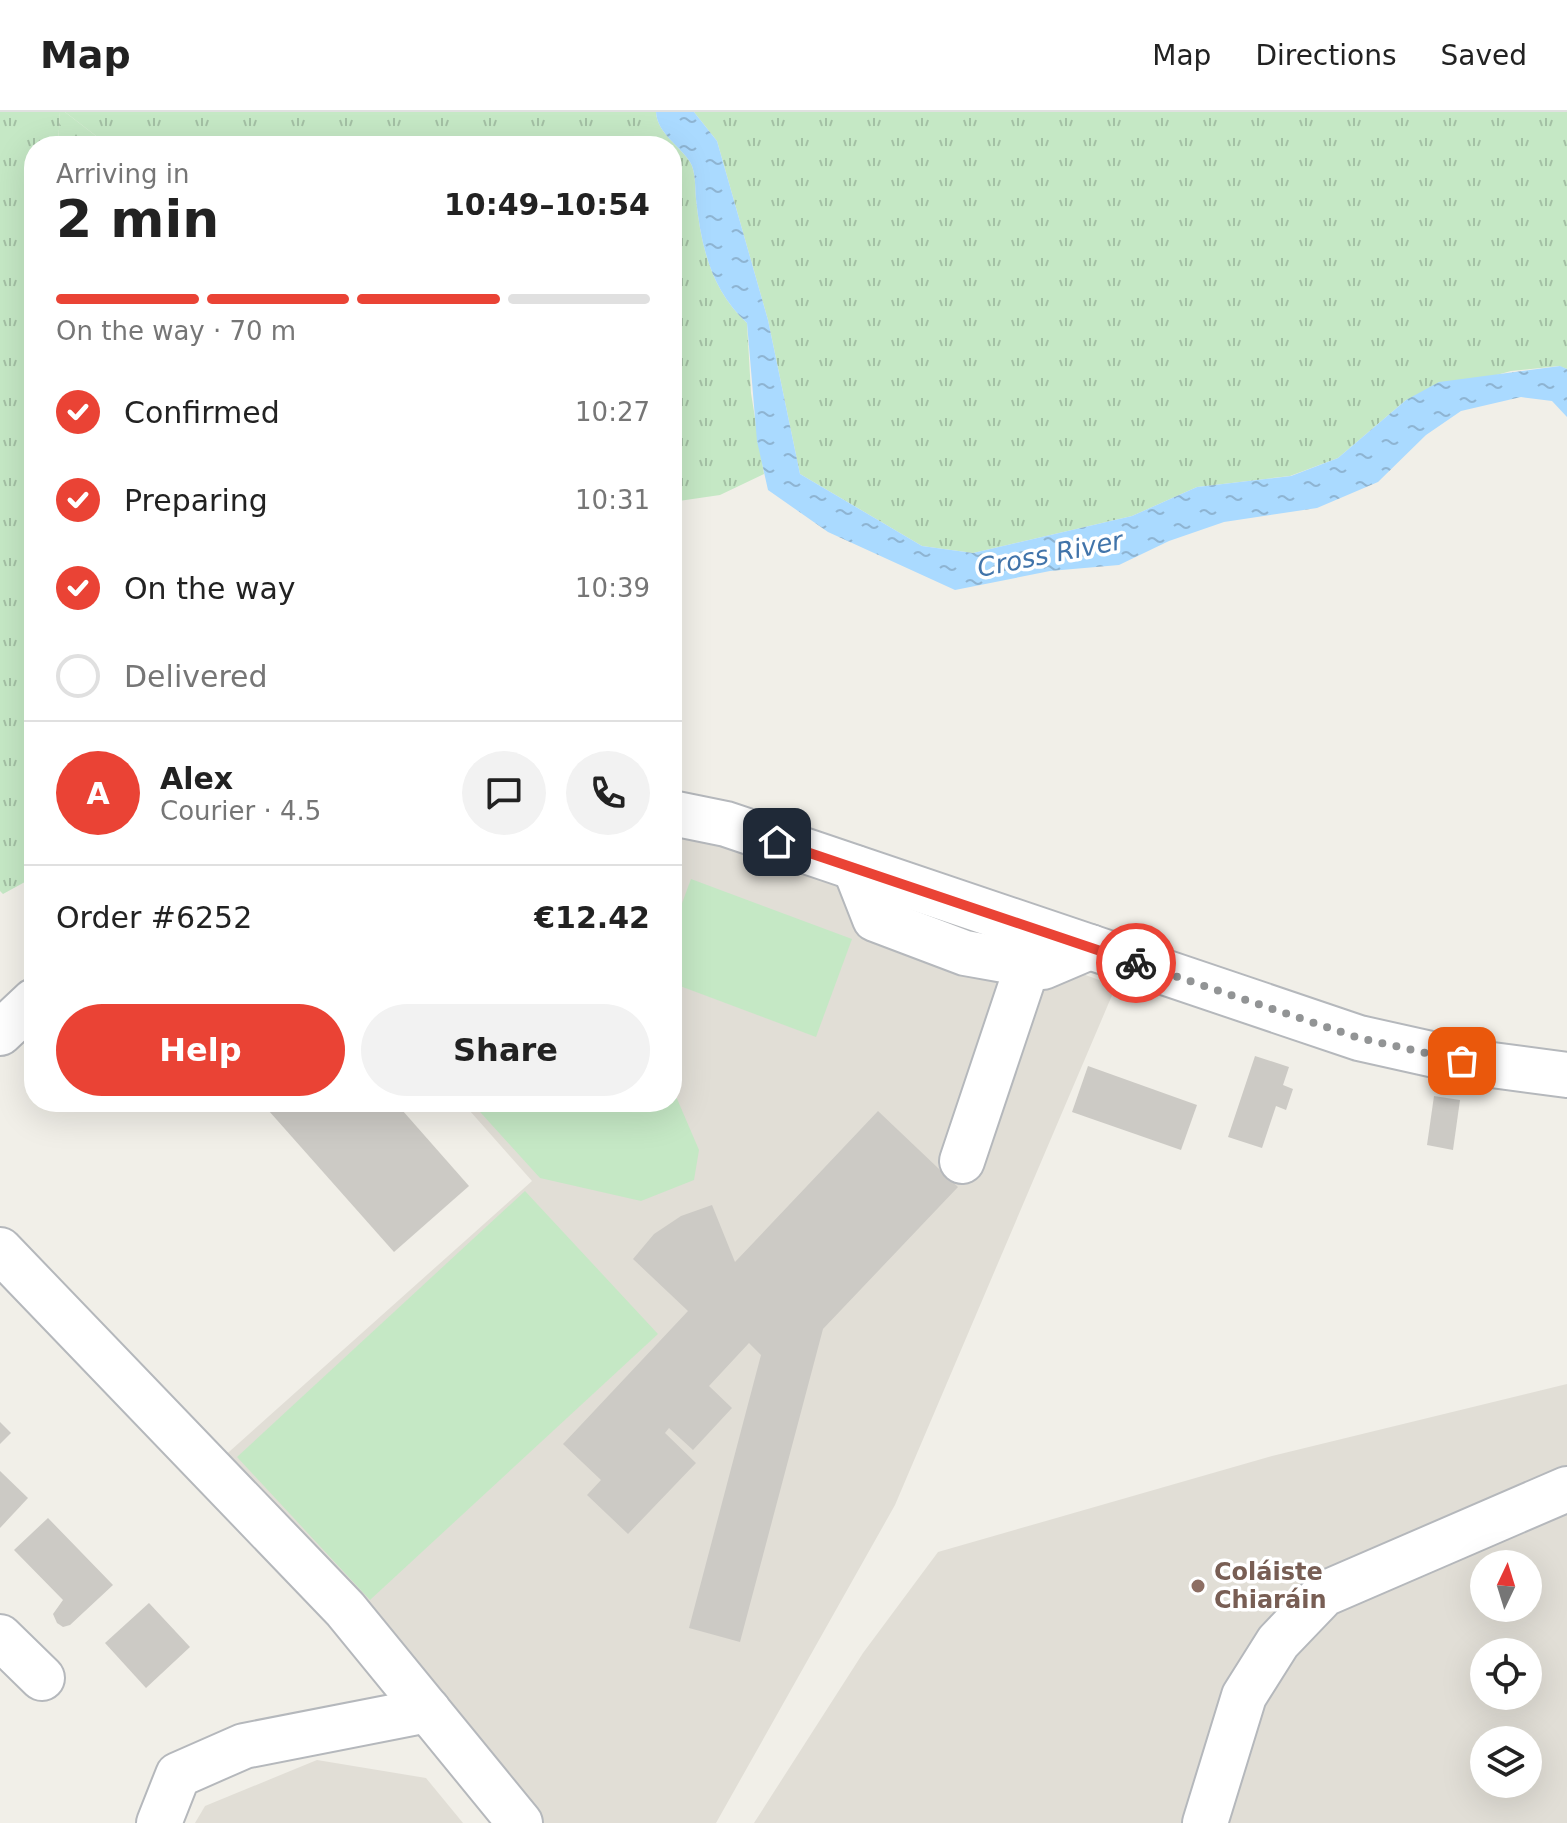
<!DOCTYPE html>
<meta charset="utf-8">
<style>
:root{--surface:#fff;--page:#f2f2f2;--text:#222;--muted:#767676;--line:#e0e0e0;--accent:#ea4335}
body{margin:0;font-family:"DejaVu Sans",sans-serif;background:var(--page);color:var(--text);height:100vh;display:flex;flex-direction:column;font-size:30px;white-space:nowrap}
*{box-sizing:border-box;margin:0}
p{font-size:26px;color:var(--muted)}
.icon{flex:none;width:44px;height:44px;fill:none;stroke:currentColor;stroke-width:2;stroke-linecap:round;stroke-linejoin:round}
.map{position:relative;flex:1;overflow:hidden}
.panel{position:absolute;left:24px;top:24px;width:658px;height:976px;display:flex;flex-direction:column;background:var(--surface);border-radius:32px;box-shadow:0 8px 32px #0002}
.panel>*{flex:none}
.needle{width:52px;rotate:4deg}
.controls{position:absolute;left:1470px;top:1438px;display:grid;gap:16px}
.controls a{display:grid;place-items:center;width:72px;height:72px;border-radius:50%;background:var(--surface);box-shadow:0 8px 32px #0002;font-size:40px}
.pin{position:absolute;display:grid;place-items:center;width:68px;height:68px;color:#fff;margin:-34px;border-radius:16px;box-shadow:0 4px 12px #0006}
.courier{position:absolute;display:grid;place-items:center;width:80px;height:80px;margin:-40px;border:6px solid #ea4335;border-radius:50%;background:#fff;color:#222;box-shadow:0 2px 10px #0007}
.headline em{font-style:normal;font-weight:800}
.headline div{display:flex;flex-direction:column-reverse}
.headline{display:flex;align-items:center;justify-content:space-between;height:136px;padding:0 32px}
h1{font-size:52px;font-weight:800;line-height:60px}
.bar{display:grid;grid-template-columns:repeat(4,1fr);gap:12px 8px;align-content:center;height:96px;padding:0 32px}
.bar i{height:10px;border-radius:6px;background:var(--line)}
.bar .on{background:var(--accent)}
.bar p{grid-column:span 4}
.line{display:flex;align-items:center;gap:20px;padding:0 32px;border-top:2px solid var(--line)}
.line div{flex:1}
.round{display:grid;place-items:center;flex:none;width:84px;height:84px;border-radius:42px;background:var(--page)}
ol{padding:0 32px;list-style:none}
li{display:flex;align-items:center;gap:24px;height:88px}
li p{margin-inline-start:auto}
li .icon{padding:8px;border-radius:50%;background:var(--accent);color:#fff;stroke-width:4}
li:last-child{color:var(--muted)}
li i{width:44px;height:44px;border:4px solid var(--line);border-radius:50%}
.primary-button{display:flex;gap:16px;margin-top:auto;padding:16px 32px}
.primary-button a{flex:1;height:92px;border-radius:48px;background:var(--accent);color:#fff;font-size:32px;font-weight:800;line-height:92px;text-align:center}
.primary-button a+a{background:var(--page);color:var(--text)}
header{display:flex;align-items:center;gap:48px;box-sizing:border-box;height:112px;padding:0 40px;background:var(--surface);border-bottom:2px solid var(--line)}
header strong{font-size:38px}
nav{display:flex;gap:44px;margin-inline-start:auto;font-size:28px}
.map>svg:first-child{display:block}
</style>
<header>
<strong>Map</strong>
<nav><a>Map</a><a>Directions</a><a>Saved</a></nav>
</header>
<div class="map">
<svg width="1567" height="1711" viewBox="0 0 1567 1711">
<defs>
<pattern id="grass-tufts" width="24" height="20" patternUnits="userSpaceOnUse" patternTransform="scale(2)"><rect width="24" height="20" fill="#c5e8c5"/><path d="M3 7l-1-3M5 7V3M7 7l1-3M15 17l-1-3M17 17v-4M19 17l1-3" fill="none" stroke="#a3c0a4"/></pattern>
<pattern id="forest-firs" width="22" height="20" patternUnits="userSpaceOnUse" patternTransform="scale(2)"><rect width="22" height="20" fill="#c5e8c5"/><path d="M5 1l3.5 6h-7zM16 11l3.5 6h-7z" fill="#a3c0a4"/></pattern>
<pattern id="water-ripples" width="26" height="14" patternUnits="userSpaceOnUse" patternTransform="scale(2)"><rect width="26" height="14" fill="#aadaff"/><path d="M2 4q2-2 4 0t4 0M15 11q2-2 4 0t4 0" fill="none" stroke="#8eb4d2"/></pattern>
</defs>
<rect width="100%" height="100%" fill="#f1efe8"/>
<!-- education -->
<g fill="#e1ded6" fill-rule="evenodd">
<path d="M672,720l21,2 423,152 -221,519 -179,318h-183l-322,-355 321,-287 -70,-79h210z"/>
<path d="M1567,1272v439h-813l109,-170 75,-101 334,-96zM1484,1452h44v44h-44zM1484,1540h44v44h-44zM1484,1628h44v44h-44z"/>
<path d="M317,1648l109,18 37,45h-268l10,-17z"/>
</g>
<!-- grass -->
<g fill="url(#grass-tufts)">
<path d="M0,0h60l-2,34h-24v731l-31,17 -3,-3z"/>
<path d="M65,0h591c1,21 24,34 34,50 6,9 5,27 6,37 5,47 15,91 51,124l4,70 13,81 -44,21 -48,7v-356h-563z"/>
<path d="M694,0h873v257l-8,-3 -48,5 -105,29 -68,58 -48,18 -93,11 -65,29 -159,37 -51,-7 -122,-72 -32,-154 -51,-179z"/>
</g>
<!-- forest -->
<path fill="url(#forest-firs)" d="M60,0h5l44,34h-51z"/>
<!-- pitch -->
<g fill="#c5e8c5">
<path d="M691,767l161,60 -36,98 -144,-54v-53z"/>
<path d="M672,975l27,63 -5,30 -53,21 -101,-23 -69,-76h201z"/>
<path d="M525,1079l133,143 -288,266 -133,-143z"/>
</g>
<!-- water -->
<path fill="url(#water-ripples)" d="M656,0h38l23,29 51,179 32,154 122,72 51,7 159,-37 65,-29 94,-11 47,-18 68,-58 33,-18 121,-16 7,3v48l-15,-16 -31,-4 -60,14 -35,24 -48,47 -61,26 -93,14 -55,19 -50,24 -69,6 -95,19 -127,-58 -60,-42 -11,-49 -10,-118c-36,-33 -46,-77 -51,-124 -1,-10 0,-28 -6,-37 -10,-16 -33,-29 -34,-50z"/>
<!-- building -->
<g fill="#cccac5">
<path d="M1255,944l34,11 -6,18 10,4 -7,21 -10,-4 -14,42 -34,-11z"/>
<path d="M1088,954l109,39 -16,45 -109,-38z"/>
<path d="M1434,984l26,4 -7,50 -26,-5z"/>
<path d="M261,990h134l74,84 -75,66z"/>
<path d="M878,999l80,76 -135,142 -83,313 -51,-14 72,-273 -12,-12 -40,43 23,22 -39,42 -24,-22 -4,5 31,30 -68,71 -41,-39 14,-15 -38,-36 125,-133 -55,-52 21,-25 27,-18 31,-11 23,57z"/>
<path d="M0,1310l11,11 -11,11z"/>
<path d="M0,1359l28,27 -28,30z"/>
<path d="M48,1406l65,67 -43,40 -7,2 -6,-4 -4,-9 10,-14 -49,-50z"/>
<path d="M149,1491l41,44 -44,41 -41,-45z"/>
</g>
<g fill="none" stroke-linecap="round" stroke-linejoin="round">
<defs>
<g id="minor">
<path d="M672,701l54,11 633,214 103,23 105,14"/>
<path d="M855,756l20,51 90,34 78,14 47,-20"/>
<path d="M0,921l34,-32"/>
<path d="M962,1049l66,-197"/>
<path d="M0,1138l345,359 175,214"/>
<path d="M0,1525l42,41"/>
<path d="M159,1711l19,-48 66,-29 184,-36"/>
<path d="M1205,1711l39,-127 34,-54 46,-48 243,-105"/>
</g>
</defs>
<!-- minor casing -->
<use href="#minor" stroke="#b5b8bc" stroke-width="48"/>
<!-- minor -->
<use href="#minor" stroke="#fff" stroke-width="44"/>
</g>
<g fill="none" stroke-linecap="round" stroke-linejoin="round">
<!-- done -->
<path stroke="#929495" stroke-width="8" stroke-dasharray="0 14.4" d="M1136,851l223,75 103,23"/>
<!-- route -->
<path stroke="#ea4335" stroke-width="10" d="M777,730l359,121"/>
</g>
<!-- markers -->
<circle fill="#8d6e63" stroke="#fff" stroke-width="3" cx="1198" cy="1474" r="8"/>
<g text-anchor="middle" stroke-width="7" stroke-linejoin="round" paint-order="stroke">
<!-- education labels -->
<g font-size="24" font-weight="bold" fill="#785e54" stroke="#fff" text-anchor="start">
<text x="1214" y="1468">Coláiste<tspan x="1214" dy="28">Chiaráin</tspan></text>
</g>
<!-- water labels -->
<g font-size="26" font-style="italic" fill="#4174aa" stroke="#fff">
<text transform="translate(1050 442) rotate(-11)" y="9">Cross River</text>
</g>
</g>
</svg>
<div class="controls">
<a><svg class="needle" viewBox="-14 -14 28 28"><path d="M0-13l5 13h-10z" fill="#e53935"/><path d="M0 13l5-13h-10z" fill="#767676"/></svg></a>
<a><svg class="icon" aria-label="locate" viewBox="0 0 24 24"><circle cx="12" cy="12" r="6"/><path d="M12 2v4M12 18v4M2 12h4M18 12h4"/></svg></a>
<a><svg class="icon" aria-label="layers" viewBox="0 0 24 24"><path d="M12 4l9 5-9 5-9-5zM3 14l9 5 9-5"/></svg></a>
</div>
<div class="pin" style="left:1462px;top:949px;background:#ea580c"><svg class="icon" aria-label="bag" viewBox="0 0 24 24"><path d="M5 8h14l-1 12H6zM9 8a3 3 0 0 1 6 0"/></svg></div>
<div class="pin" style="left:777px;top:730px;background:#1f2937"><svg class="icon" aria-label="home" viewBox="0 0 24 24"><path d="M3 11l9-7 9 7M6 9v11h12V9"/></svg></div>
<div class="courier" style="left:1136px;top:851px"><svg class="icon" aria-label="bike" viewBox="0 0 24 24"><circle cx="6" cy="16" r="4"/><circle cx="18" cy="16" r="4"/><path d="M6 16l4-8h5l3 8M10 8l3 8H6M13 5h3"/></svg></div>
<section class="panel">
<div class="headline"><div><h1>2 min</h1><p>Arriving in</p></div><em>10:49–10:54</em></div>
<div class="bar"><i class="on"></i><i class="on"></i><i class="on"></i><i></i><p>On the way · 70 m</p></div>
<ol>
<li><svg class="icon" aria-label="check" viewBox="0 0 24 24"><path d="M5 12l5 5 9-10"/></svg>Confirmed<p>10:27</p></li>
<li><svg class="icon" aria-label="check" viewBox="0 0 24 24"><path d="M5 12l5 5 9-10"/></svg>Preparing<p>10:31</p></li>
<li><svg class="icon" aria-label="check" viewBox="0 0 24 24"><path d="M5 12l5 5 9-10"/></svg>On the way<p>10:39</p></li>
<li><i></i>Delivered</li>
</ol>
<div class="line" style="height:144px"><b class="round" style="background:var(--accent);color:#fff">A</b><div><b>Alex</b><p>Courier · 4.5</p></div><a class="round"><svg class="icon" aria-label="chat" viewBox="0 0 24 24"><path d="M4 5h16v11H9l-5 4z"/></svg></a><a class="round"><svg class="icon" aria-label="phone" viewBox="0 0 24 24"><path d="M5 4h4l2 5-3 2q2 4 5 5l2-3 5 2v4C11 20 4 13 5 4z"/></svg></a></div>
<div class="line" style="height:104px"><div>Order #6252</div><b>€12.42</b></div>
<div class="primary-button"><a>Help</a><a>Share</a></div>
</section>
</div>
